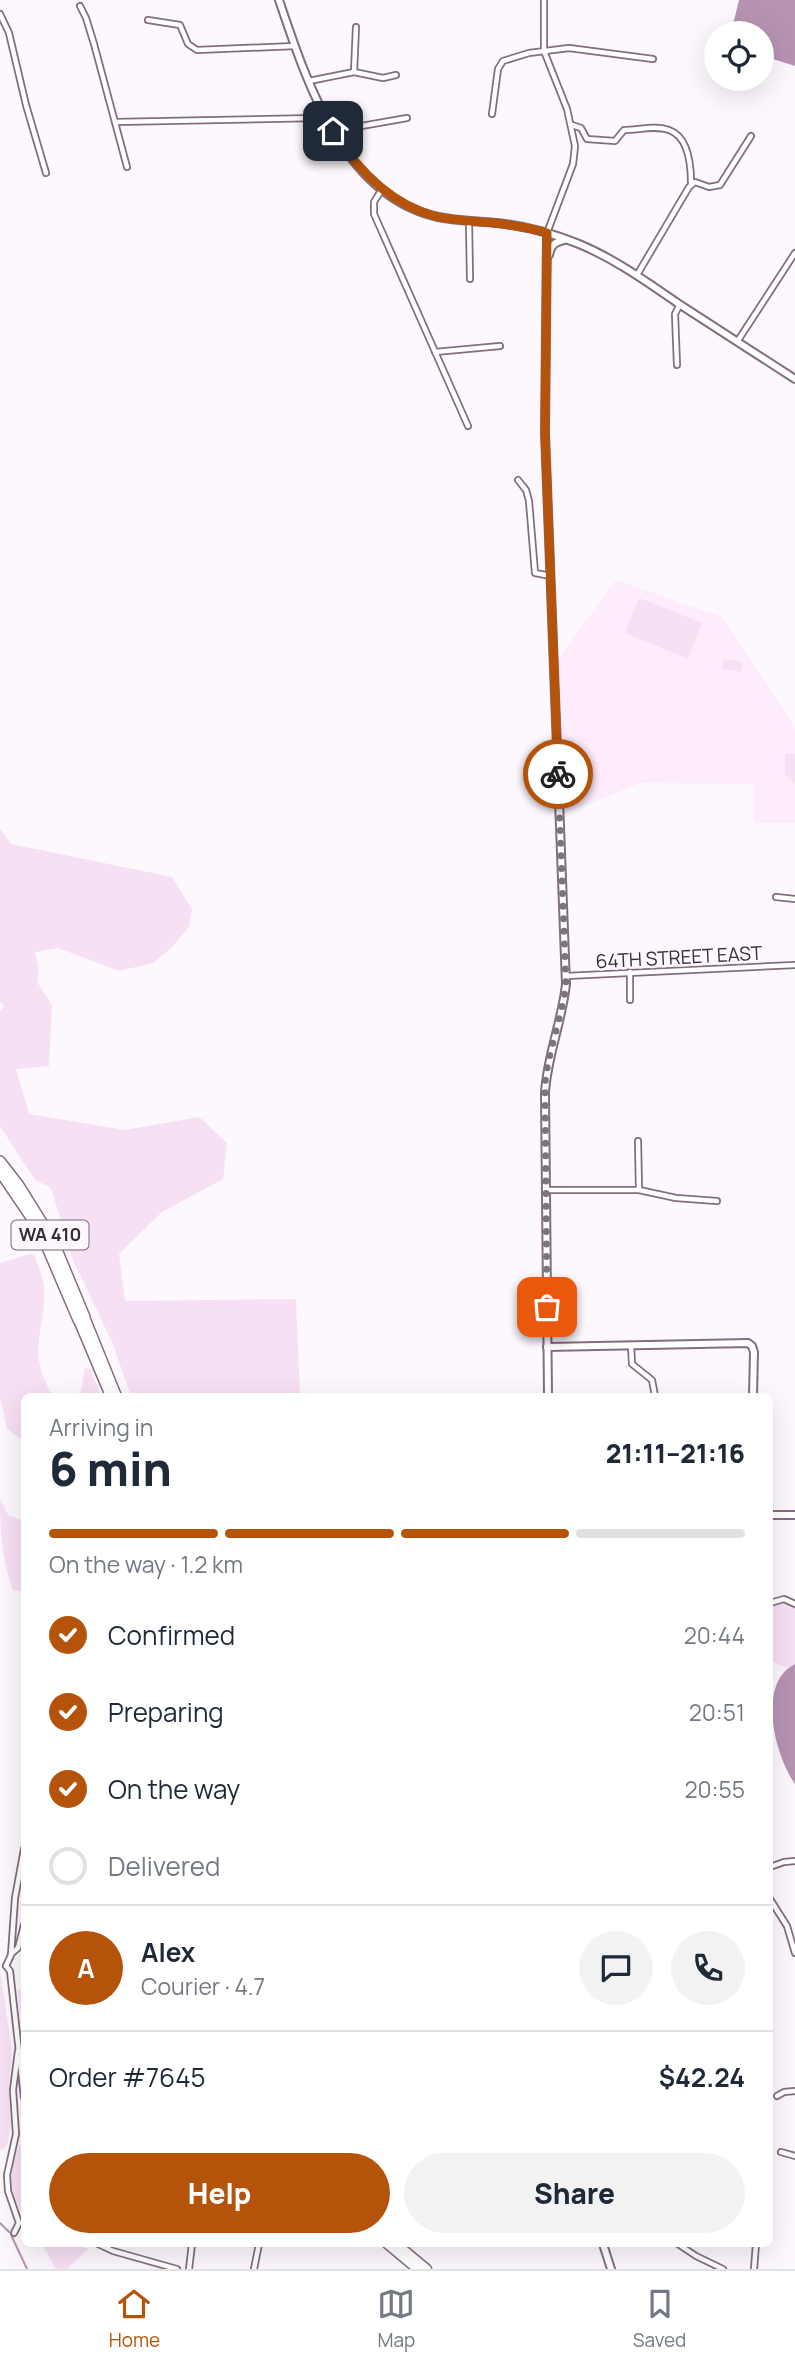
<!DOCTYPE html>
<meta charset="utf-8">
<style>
:root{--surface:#fff;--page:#f2f2f3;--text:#1f2937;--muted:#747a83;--line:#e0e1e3;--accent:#b45309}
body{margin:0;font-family:Manrope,sans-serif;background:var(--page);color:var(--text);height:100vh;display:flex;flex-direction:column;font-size:26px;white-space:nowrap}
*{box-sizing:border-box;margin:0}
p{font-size:23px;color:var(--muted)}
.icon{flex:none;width:38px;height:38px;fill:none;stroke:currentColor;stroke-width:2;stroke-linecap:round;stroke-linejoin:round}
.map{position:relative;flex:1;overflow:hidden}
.details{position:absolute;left:21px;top:1393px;width:752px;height:854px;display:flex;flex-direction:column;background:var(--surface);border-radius:10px;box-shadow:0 7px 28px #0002}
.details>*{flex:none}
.controls{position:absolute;left:704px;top:21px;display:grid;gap:14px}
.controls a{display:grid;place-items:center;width:70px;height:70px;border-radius:50%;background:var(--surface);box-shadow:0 7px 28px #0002;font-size:35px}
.pin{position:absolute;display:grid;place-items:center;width:60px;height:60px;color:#fff;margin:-30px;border-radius:14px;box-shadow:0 4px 10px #0006}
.courier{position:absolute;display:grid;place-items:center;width:70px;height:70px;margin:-35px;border:5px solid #b45309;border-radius:50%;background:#fff;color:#222;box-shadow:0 2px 9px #0007}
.summary em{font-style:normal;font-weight:800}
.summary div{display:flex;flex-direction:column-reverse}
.summary{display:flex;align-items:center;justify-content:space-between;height:119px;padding:0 28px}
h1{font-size:46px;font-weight:800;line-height:52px}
.bar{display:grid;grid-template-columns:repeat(4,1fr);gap:10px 7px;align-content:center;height:84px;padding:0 28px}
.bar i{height:9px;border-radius:5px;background:var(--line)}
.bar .on{background:var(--accent)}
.bar p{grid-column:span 4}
.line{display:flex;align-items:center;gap:18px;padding:0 28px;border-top:2px solid var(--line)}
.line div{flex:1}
.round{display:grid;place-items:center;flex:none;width:74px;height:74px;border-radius:37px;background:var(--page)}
ol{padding:0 28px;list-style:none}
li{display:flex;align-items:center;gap:21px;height:77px}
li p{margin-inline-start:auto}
li .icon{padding:7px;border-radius:50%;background:var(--accent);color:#fff;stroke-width:4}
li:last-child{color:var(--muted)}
li i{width:38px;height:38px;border:4px solid var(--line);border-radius:50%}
.cta{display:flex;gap:14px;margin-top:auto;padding:14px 28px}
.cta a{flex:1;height:80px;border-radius:42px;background:var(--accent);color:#fff;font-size:28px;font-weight:800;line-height:80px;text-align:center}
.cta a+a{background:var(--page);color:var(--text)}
.tab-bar{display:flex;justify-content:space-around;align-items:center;height:98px;border-top:2px solid var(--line);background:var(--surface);font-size:19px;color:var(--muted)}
.tab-bar a{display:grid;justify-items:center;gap:4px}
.tab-bar .on{color:var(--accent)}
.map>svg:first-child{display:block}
</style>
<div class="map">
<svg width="795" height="2269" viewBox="0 0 795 2269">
<rect width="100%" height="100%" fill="#fdf8fd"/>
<!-- built -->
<path fill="#feebfc" d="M616,580l106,37 73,111v95h-41v-39l-113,-1 -78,31 -4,-156z"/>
<!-- green -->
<g fill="#f7dff4">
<path d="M639,598l63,25 -14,36 -63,-26z"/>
<path d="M724,659l19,3 -2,10 -19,-4z"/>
<path d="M785,754h10v30l-10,-10z"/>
<path d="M0,829l11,15 161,33 20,32 -3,18 -18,21 -18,15 -34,8 -61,-23 -23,4 4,20 -2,10 15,23 -3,61 -33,3 13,45 96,16 74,-13 28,26 -4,36 -61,33 -43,42 6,47 171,-2 4,97h-169l-19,-54 -39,-82 -22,-72 -16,-8 -35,-54v-115l4,-5 -4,-5z"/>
<path d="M30,1254l4,1c4,11 9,21 10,33 2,45 -19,62 9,108h-29v70l-3,-27 -14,-10 -7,-32v-134z"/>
<path d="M85,1368l5,1 11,27h-21z"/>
<path d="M0,1499l8,16 16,6v71l-11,-2c-11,-30 -13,-60 -13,-91z"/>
<path d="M780,1602l15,5v57l-9,4 -16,-7v-54z"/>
<path d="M0,1970l12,81 -3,36 2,35 -4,23 -4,4 -3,1z"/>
<path d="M24,1989v62l-6,-61z"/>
<path d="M21,2142l3,16v57c-18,-22 -14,-48 -3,-73z"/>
<path d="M42,2244h36l10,5 -21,20h-11z"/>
</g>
<!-- water -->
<g fill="#b793b3">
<path d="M739,0h56v66l-22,-7h-12v-26h-30z"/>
<path d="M795,1664v120c-20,-28 -39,-101 0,-120z"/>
</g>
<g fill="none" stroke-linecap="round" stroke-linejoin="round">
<!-- stream -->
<g stroke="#b793b3" stroke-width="2">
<path d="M0,2223l9,9"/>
<path d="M12,2237l15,32"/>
</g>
<defs>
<g id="minor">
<path d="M544,0v51l23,58 8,37 -2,18 -26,69"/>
<path d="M80,6l6,12 8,26 33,123"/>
<path d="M0,14l9,19 17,72 20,68"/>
<path d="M148,20l32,5 8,19 9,6 98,-4"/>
<path d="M354,72l2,-45"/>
<path d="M309,81l45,-9 29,6 13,-3"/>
<path d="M492,114l6,-45 5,-8 26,-8 40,-5 84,11"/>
<path d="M115,122l203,-4 6,-3"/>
<path d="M572,125l9,3 6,11 28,2 9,-11c14,0 31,-5 45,0 20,7 22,36 22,53"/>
<path d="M333,131l74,-13"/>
<path d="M382,189l-8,13v12l94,212"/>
<path d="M469,221l1,58"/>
<path d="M637,275l52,-88 6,-5 14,5 11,-2 31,-49"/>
<path d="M737,342l58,-89"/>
<path d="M435,352l65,-6"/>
<path d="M677,365l-2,-51 5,-10"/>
<path d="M518,480l8,10 3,11 6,72 16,3"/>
<path d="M776,897l19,2"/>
<path d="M566,976l229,-11"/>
<path d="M630,1000v-28"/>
<path d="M638,1141l1,49"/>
<path d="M546,1190h93l37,8 41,3"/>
<path d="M631,1346l1,18 20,16 3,16"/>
<path d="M770,1603l14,-4 11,5"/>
<path d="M770,1867l14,-5 11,-1"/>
<path d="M770,1899l17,27 8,27"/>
<path d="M11,1954l7,-6 6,-23"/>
<path d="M6,1966l4,5 14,126"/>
<path d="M6,1966l5,-11 4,-57 9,-49"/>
<path d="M777,2096l7,-4 11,-1"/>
<path d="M781,2152l14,4"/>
<path d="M14,2233l5,-10 -11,-32 -1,-16 9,-41 -3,-44 5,-39"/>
<path d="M98,2244l15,7 64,18"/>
<path d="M678,2244l18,12 27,13"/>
<path d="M189,2269l3,-25"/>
<path d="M254,2269l5,-25"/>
<path d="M754,2269l2,-25"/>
</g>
<g id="tertiary">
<path d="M279,0c27,80 64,197 159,217 20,4 39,4 59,6 28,3 55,10 82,21 36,15 68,38 100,60 38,25 77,50 116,75"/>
<path d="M547,233l-2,200 21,551c-4,38 -19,72 -21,109l3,303"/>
<path d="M549,255c2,-9 5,-13 15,-15"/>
<path d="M547,1347l201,-4 4,3 2,6 -1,44"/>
<path d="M770,1515h25"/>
<path d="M603,2244l8,25"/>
</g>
<g id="trunk">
<path d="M85,1317l32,79"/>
<path d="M78,1320l32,76"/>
<path d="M387,2244l30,25"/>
<path d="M397,2244l30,25"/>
</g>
<g id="motorway">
<path d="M0,1161l18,23 35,56 32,77"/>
<path d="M0,1172l40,59 38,89"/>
</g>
</defs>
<!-- minor casing -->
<use href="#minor" stroke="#846d81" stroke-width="8"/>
<!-- tertiary casing -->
<use href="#tertiary" stroke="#846d81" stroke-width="10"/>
<!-- trunk casing -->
<use href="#trunk" stroke="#846d81" stroke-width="11"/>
<!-- motorway casing -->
<use href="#motorway" stroke="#846d81" stroke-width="12"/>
<!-- minor -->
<use href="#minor" stroke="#fff" stroke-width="4.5"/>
<!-- tertiary -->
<use href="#tertiary" stroke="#fff" stroke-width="6"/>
<!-- trunk -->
<use href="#trunk" stroke="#fff" stroke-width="8"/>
<!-- motorway -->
<use href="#motorway" stroke="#fff" stroke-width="9"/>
</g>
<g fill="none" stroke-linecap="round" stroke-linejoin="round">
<!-- done -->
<path stroke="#7c747c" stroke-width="7" stroke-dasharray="0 12.6" d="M547,1307l-2,-223c3,-34 17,-66 21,-100l-8,-210"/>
<!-- route -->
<path stroke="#b45309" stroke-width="9" d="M333,131c24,38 56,73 102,85 19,5 39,5 59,7 18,2 36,5 53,10l-2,200 13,341"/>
</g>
<g text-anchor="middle" stroke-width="5" stroke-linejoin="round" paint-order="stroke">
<!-- shield labels -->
<rect fill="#fdf8fd" stroke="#726a72" stroke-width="2" x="11.5" y="1220.5" width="77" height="29" rx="5"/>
<g font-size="18" font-weight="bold" fill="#372d36">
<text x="50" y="1241">WA 410</text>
</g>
<!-- street labels -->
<g font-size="19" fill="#372d36" stroke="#fdf8fd">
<text transform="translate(679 957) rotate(-3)" y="7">64TH STREET EAST</text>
</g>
</g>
</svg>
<div class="controls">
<a><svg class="icon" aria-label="locate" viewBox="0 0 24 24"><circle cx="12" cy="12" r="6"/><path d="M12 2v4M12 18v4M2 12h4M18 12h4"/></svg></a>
</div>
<div class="pin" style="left:547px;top:1307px;background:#ea580c"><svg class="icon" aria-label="bag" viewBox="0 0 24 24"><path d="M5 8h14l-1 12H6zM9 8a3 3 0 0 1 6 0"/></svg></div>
<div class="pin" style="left:333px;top:131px;background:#1f2937"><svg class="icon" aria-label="home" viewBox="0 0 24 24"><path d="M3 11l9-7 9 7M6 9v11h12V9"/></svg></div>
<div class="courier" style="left:558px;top:774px"><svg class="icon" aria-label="bike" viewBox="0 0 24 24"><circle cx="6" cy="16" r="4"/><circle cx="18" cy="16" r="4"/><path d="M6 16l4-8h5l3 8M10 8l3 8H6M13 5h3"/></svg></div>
<section class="details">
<div class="summary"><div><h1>6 min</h1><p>Arriving in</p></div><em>21:11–21:16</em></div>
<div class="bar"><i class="on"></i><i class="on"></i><i class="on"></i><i></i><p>On the way · 1.2 km</p></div>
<ol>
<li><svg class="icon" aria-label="check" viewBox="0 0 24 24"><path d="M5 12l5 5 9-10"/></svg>Confirmed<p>20:44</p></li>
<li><svg class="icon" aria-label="check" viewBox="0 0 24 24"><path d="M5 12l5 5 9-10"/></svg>Preparing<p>20:51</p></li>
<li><svg class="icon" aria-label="check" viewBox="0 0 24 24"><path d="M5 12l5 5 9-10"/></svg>On the way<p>20:55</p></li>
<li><i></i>Delivered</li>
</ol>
<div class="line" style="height:126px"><b class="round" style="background:var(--accent);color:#fff">A</b><div><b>Alex</b><p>Courier · 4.7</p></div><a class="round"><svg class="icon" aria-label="chat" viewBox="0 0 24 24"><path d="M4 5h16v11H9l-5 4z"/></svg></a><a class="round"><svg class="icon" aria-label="phone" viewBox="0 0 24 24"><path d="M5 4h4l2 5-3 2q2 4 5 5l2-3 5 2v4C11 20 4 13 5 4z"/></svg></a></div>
<div class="line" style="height:91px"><div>Order #7645</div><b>$42.24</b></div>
<div class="cta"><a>Help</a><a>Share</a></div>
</section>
</div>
<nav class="tab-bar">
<a class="on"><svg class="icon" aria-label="home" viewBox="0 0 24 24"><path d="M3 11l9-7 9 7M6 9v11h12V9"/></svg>Home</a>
<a><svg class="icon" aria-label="map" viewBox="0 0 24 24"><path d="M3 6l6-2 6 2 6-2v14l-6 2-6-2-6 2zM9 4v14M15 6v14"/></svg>Map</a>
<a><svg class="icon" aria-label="saved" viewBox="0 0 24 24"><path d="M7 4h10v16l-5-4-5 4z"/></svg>Saved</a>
</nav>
